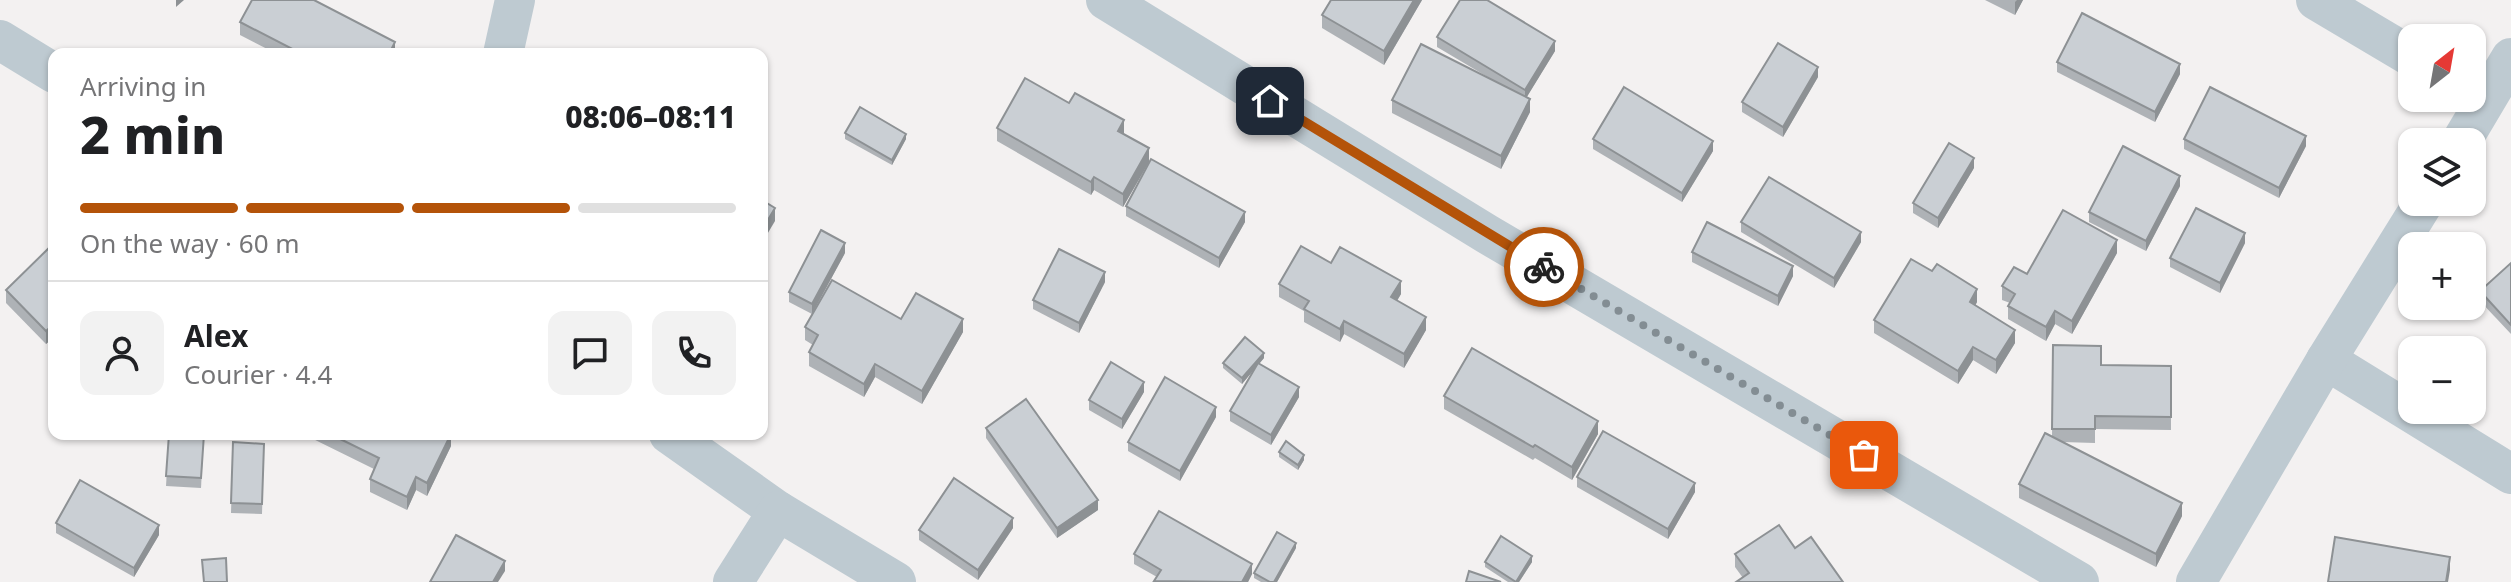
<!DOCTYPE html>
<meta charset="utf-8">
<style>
:root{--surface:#fff;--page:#f2f2f2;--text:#202124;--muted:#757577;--line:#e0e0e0;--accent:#b45309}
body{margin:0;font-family:"Noto Sans",sans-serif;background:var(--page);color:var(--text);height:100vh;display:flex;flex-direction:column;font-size:30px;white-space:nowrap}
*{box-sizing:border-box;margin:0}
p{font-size:26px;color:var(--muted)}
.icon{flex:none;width:44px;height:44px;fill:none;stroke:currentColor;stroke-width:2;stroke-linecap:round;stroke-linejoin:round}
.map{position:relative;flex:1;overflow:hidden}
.details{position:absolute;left:48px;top:48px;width:720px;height:392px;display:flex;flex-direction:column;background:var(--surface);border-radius:16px;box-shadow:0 2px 6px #0004}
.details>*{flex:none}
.needle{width:52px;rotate:31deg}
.controls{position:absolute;left:2398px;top:24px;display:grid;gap:16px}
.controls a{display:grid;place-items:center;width:88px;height:88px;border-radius:16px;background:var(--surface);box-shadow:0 2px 6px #0004;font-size:40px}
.pin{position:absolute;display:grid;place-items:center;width:68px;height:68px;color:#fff;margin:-34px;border-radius:16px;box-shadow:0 4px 12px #0006}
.courier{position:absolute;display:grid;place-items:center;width:80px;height:80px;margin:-40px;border:6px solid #b45309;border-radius:50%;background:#fff;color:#222;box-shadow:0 2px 10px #0007}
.head em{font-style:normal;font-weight:800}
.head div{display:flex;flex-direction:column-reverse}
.head{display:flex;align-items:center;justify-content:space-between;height:136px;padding:0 32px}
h1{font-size:52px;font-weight:800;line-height:60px}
.bar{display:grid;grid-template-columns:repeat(4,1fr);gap:12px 8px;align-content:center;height:96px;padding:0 32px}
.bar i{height:10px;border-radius:6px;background:var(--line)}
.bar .active{background:var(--accent)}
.bar p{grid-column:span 4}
.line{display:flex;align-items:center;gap:20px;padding:0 32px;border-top:2px solid var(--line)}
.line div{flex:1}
.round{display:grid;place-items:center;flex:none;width:84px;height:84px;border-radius:16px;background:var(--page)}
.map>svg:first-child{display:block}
</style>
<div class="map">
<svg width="2511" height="582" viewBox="0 0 2511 582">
<rect width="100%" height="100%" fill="#f3f1f1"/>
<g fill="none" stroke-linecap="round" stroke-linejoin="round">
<!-- minor -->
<g stroke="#becad1" stroke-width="40">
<path d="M1106,0l381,234 592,348"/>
<path d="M2316,0l96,57"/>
<path d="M0,40l54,33"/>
<path d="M503,54l12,-54"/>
<path d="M2461,142l50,-84"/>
<path d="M2326,360l185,114"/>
<path d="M669,434l109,77"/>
<path d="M733,582l45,-71 118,71"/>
<path d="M2196,582l130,-222 98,-158"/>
</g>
</g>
<!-- wall -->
<g fill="#aeb2b6">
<path d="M1422,0l-38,65 -62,-37v-13z"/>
<path d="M1985,0h38l-8,15z"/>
<path d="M240,22l155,32h-118l-37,-19z"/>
<path d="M1437,37l118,14 -29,47 4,14 -29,57 -109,-56v-13l99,-21 -54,-32z"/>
<path d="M2057,62l123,12 -25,48 -98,-50z"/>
<path d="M1818,77l-35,60 -41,-25v-10z"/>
<path d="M997,128l127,5 -1,1 26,28 -26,45 -29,-17 -3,5 -94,-54z"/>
<path d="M845,133l61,6 -14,26 -47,-26z"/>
<path d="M1593,139l120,12 -31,51 -89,-53z"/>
<path d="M2184,139l122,7 -27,52 -95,-49z"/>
<path d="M1974,168l-36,60 -25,-15v-10z"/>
<path d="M2180,186l-34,65 -57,-29v-10z"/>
<path d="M1126,206l119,16 -26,46 -93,-52z"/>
<path d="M1741,222l120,20 -27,46 -93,-56z"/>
<path d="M54,243v94l-8,7 -40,-41v-13z"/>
<path d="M2245,243l-25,50 -50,-26v-9z"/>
<path d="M1692,252l101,24 -15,30 -86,-44z"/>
<path d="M845,253l-33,61 -23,-12v-10z"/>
<path d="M2117,253l-45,81 -17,-10 -9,17 -38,-22v-13l2,-3 -8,-3v-14l25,-12z"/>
<path d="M1331,263l70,31 -4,7 29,29 -22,38 -60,-34 -4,8 -36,-20v-11l-25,-14v-13z"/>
<path d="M2511,263v71l-31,-33v-10z"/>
<path d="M1105,282l-26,51 -46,-24v-9z"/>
<path d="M1977,302l-2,4 40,37 -19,31 -23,-14 -15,24 -84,-51v-13z"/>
<path d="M901,319l62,13 -41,72 -47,-27 -11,20 -55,-31v-14l4,-7 -8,-5v-13z"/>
<path d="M2053,345l48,20 70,1v64l-76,-1v14l-33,-1 120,74 -26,51 -137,-69v-14l33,-47z"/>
<path d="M1264,358l-5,6 40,33 -28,48 -41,-24v-10l24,-42 -12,15 -19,-16v-5z"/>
<path d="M1144,392l-22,37 -33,-19v-10z"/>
<path d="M1444,396l154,38 -26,46 -37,-22 -2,2 -89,-51z"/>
<path d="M1216,417l-36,64 -52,-30v-9z"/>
<path d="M986,428l112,82 -41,28 -71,-100z"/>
<path d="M169,434h35l-3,54 -35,-2z"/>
<path d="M303,434h148v12l-24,50 -11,-6 -9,20 -37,-18v-13l4,-10z"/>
<path d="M233,442l31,2 -2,70 -31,-1z"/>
<path d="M1279,452l25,8 -6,10 -19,-13z"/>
<path d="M1577,477l118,15 -27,47 -91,-52z"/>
<path d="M56,523l103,12 -25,42 -78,-44z"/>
<path d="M1013,528l-35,52 -59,-40v-10z"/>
<path d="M1296,548l-19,34h-16l-7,-4v-5z"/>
<path d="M1795,548l-52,30 -8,-11v-13z"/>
<path d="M1134,554l118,20 -4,8h-94l3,-5 -23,-13z"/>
<path d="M1485,562h47l-13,20h-11l-23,-15z"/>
</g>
<!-- shaded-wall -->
<g fill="#8d9194">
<path d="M176,0h8l-8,7z"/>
<path d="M1414,0h8l-38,65v-14z"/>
<path d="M2017,0h6l-8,15v-13z"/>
<path d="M1555,41v10l-30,49v-10z"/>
<path d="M395,42v12h-6z"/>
<path d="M2180,64v10l-25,48v-10z"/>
<path d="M1818,67v10l-35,60v-10z"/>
<path d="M1530,99v13l-29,57v-13z"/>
<path d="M1124,120v13l-6,11v-13z"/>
<path d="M906,134v5l-14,26v-5z"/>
<path d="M2306,136v10l-27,52v-10z"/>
<path d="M1713,141v10l-31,51v-9z"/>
<path d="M1149,148v14l-26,45v-13z"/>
<path d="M1974,158v10l-36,60v-10z"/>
<path d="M2180,176v10l-34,65v-10z"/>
<path d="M1094,177v13l-3,5v-13z"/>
<path d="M775,208v13l-13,22v-13z"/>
<path d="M1245,212v10l-26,46v-10z"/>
<path d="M1861,232v10l-27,46v-10z"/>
<path d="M2245,233v10l-25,50v-10z"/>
<path d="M2117,240v13l-45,81v-13z"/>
<path d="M845,243v10l-33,61v-10z"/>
<path d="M1793,266v10l-15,30v-10z"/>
<path d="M1105,272v10l-26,51v-10z"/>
<path d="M1401,281v13l-10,16v-13z"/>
<path d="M1977,289v13l-7,13v-13z"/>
<path d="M2055,311v13l-9,17v-14z"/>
<path d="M1426,317v13l-22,38v-14z"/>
<path d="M963,319v13l-41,72v-13z"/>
<path d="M1344,321v13l-4,8v-13z"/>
<path d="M54,324v13l-8,7v-13z"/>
<path d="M2015,330v13l-19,31v-14z"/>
<path d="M1973,347v13l-15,24v-13z"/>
<path d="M1264,353v5l-22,26v-6z"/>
<path d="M875,364v13l-11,20v-13z"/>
<path d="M1144,382v10l-22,37v-10z"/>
<path d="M1299,387v10l-28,48v-10z"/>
<path d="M1216,407v10l-36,64v-10z"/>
<path d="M1598,421v13l-26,46v-13z"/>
<path d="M451,434v12l-24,50v-13z"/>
<path d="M1304,455v5l-6,10v-5z"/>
<path d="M416,477v13l-9,20v-13z"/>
<path d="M1695,483v9l-27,47v-10z"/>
<path d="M1098,500v10l-41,28v-10z"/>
<path d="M2182,503v13l-26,51v-13z"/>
<path d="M1013,518v10l-35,52v-10z"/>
<path d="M159,525v10l-25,42v-9z"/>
<path d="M1296,543v5l-19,34h-3z"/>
<path d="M1532,556v6l-13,20h-3z"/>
<path d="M2450,557v13l-2,12h-2z"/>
<path d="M505,561v10l-7,11h-5z"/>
<path d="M1252,564v10l-4,8h-6z"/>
</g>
<!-- building -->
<g fill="#cacfd4" stroke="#8d9194" stroke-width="2">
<path d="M252,0h62l81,42 -6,12h-87l-62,-32z"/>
<path d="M1331,0h83l-30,51 -62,-36z"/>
<path d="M1460,0h27l68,41 -30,49 -88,-53z"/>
<path d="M2082,13l98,51 -25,48 -98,-50z"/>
<path d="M1778,43l40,24 -35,60 -41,-25z"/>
<path d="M1421,44l109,55 -29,57 -109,-56z"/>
<path d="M1025,78l44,25 6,-10 49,27 -6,11 31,17 -26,46 -29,-17 -3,5 -94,-54z"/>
<path d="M1624,87l89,54 -31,52 -89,-54z"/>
<path d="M2210,87l96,49 -27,52 -95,-49z"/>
<path d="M860,107l46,27 -14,26 -47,-27z"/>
<path d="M1949,143l25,15 -36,60 -25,-15z"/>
<path d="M2123,146l57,30 -34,65 -57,-29z"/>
<path d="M1151,159l94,53 -26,46 -93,-52z"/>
<path d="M1769,177l92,55 -27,46 -93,-56z"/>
<path d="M762,200l13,8 -13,22z"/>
<path d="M2196,208l49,25 -25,50 -50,-25z"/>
<path d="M2063,210l54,30 -45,81 -17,-10 -9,16 -38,-21 7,-12 -13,-8 12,-19 13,7z"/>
<path d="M1707,222l86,44 -15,30 -86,-44z"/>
<path d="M821,230l24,13 -33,61 -23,-12z"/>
<path d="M54,243v81l-8,7 -40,-41z"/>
<path d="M1301,246l30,17 9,-16 61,34 -10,16 35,20 -22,37 -60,-33 -4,8 -36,-20 5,-8 -30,-17z"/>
<path d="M1059,249l46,23 -26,51 -46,-23z"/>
<path d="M1911,259l21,12 5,-7 40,25 -7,13 45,28 -19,30 -23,-13 -15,24 -84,-51z"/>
<path d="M2511,263v62l-31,-34z"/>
<path d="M832,280l69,39 15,-26 47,26 -41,72 -47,-27 -11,20 -55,-32 9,-17 -13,-8z"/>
<path d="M1245,337l19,16 -22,25 -19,-15z"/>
<path d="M2053,345l48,1v19l70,1v51l-76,-1v13h-43z"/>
<path d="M1472,348l126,73 -26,46 -37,-22 -2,2 -89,-51z"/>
<path d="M1111,362l33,20 -22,37 -33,-19z"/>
<path d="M1258,363l41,24 -28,48 -41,-24z"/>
<path d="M1165,377l51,30 -36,64 -52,-29z"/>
<path d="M1026,399l72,101 -41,28 -71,-100z"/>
<path d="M1603,431l92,52 -27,46 -91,-52z"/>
<path d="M2045,433l137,70 -26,51 -137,-70z"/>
<path d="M169,434h35l-3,44 -35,-2z"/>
<path d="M330,434h121l-24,49 -11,-6 -9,20 -37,-18 9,-21z"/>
<path d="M1286,441l18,14 -6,10 -19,-13z"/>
<path d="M233,442l31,2 -2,60 -31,-1z"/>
<path d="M954,478l59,40 -35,52 -59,-40z"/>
<path d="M80,480l79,45 -25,43 -78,-45z"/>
<path d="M1159,511l93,53 -10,18 -88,-1 7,-11 -27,-16z"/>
<path d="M1779,525l16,23 16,-11 32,45h-107l13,-9 -14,-19z"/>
<path d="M1277,532l19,11 -22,39h-4l-16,-9z"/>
<path d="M456,535l49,26 -12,21h-63z"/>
<path d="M1501,536l31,20 -16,26 -31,-20z"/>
<path d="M2335,537l115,20 -4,25h-118z"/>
<path d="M226,558l1,24h-23l-2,-22z"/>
<path d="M1469,571l32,11h-35z"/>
</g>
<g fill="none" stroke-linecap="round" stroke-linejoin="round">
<!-- done -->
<path stroke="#838d93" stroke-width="8" stroke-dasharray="0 14.4" d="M1544,267l320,188"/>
<!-- route -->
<path stroke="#b45309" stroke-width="10" d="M1270,101l274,166"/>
</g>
</svg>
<div class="controls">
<a><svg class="needle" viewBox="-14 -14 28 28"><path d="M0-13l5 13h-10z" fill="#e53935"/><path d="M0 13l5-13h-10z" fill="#757577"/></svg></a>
<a><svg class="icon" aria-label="layers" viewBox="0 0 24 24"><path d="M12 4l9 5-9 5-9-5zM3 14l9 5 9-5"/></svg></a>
<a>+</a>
<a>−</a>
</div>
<div class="pin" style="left:1864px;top:455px;background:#ea580c"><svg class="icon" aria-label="bag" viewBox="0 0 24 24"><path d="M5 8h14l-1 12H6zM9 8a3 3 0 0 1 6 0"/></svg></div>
<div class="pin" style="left:1270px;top:101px;background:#1f2937"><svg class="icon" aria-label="home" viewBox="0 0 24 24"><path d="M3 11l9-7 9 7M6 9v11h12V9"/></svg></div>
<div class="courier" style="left:1544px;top:267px"><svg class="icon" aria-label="bike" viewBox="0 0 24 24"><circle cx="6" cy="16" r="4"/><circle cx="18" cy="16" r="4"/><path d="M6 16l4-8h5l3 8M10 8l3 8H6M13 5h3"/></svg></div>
<section class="details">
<div class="head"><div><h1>2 min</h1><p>Arriving in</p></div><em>08:06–08:11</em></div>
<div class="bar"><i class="active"></i><i class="active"></i><i class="active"></i><i></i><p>On the way · 60 m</p></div>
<div class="line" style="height:144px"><a class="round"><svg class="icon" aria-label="person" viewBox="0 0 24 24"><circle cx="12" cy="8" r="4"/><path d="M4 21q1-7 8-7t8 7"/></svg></a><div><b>Alex</b><p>Courier · 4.4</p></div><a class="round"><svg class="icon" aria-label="chat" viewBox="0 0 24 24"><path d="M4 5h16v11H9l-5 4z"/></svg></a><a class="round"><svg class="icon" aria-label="phone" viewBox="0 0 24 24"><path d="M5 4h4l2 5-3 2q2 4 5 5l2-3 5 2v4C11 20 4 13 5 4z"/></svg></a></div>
</section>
</div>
